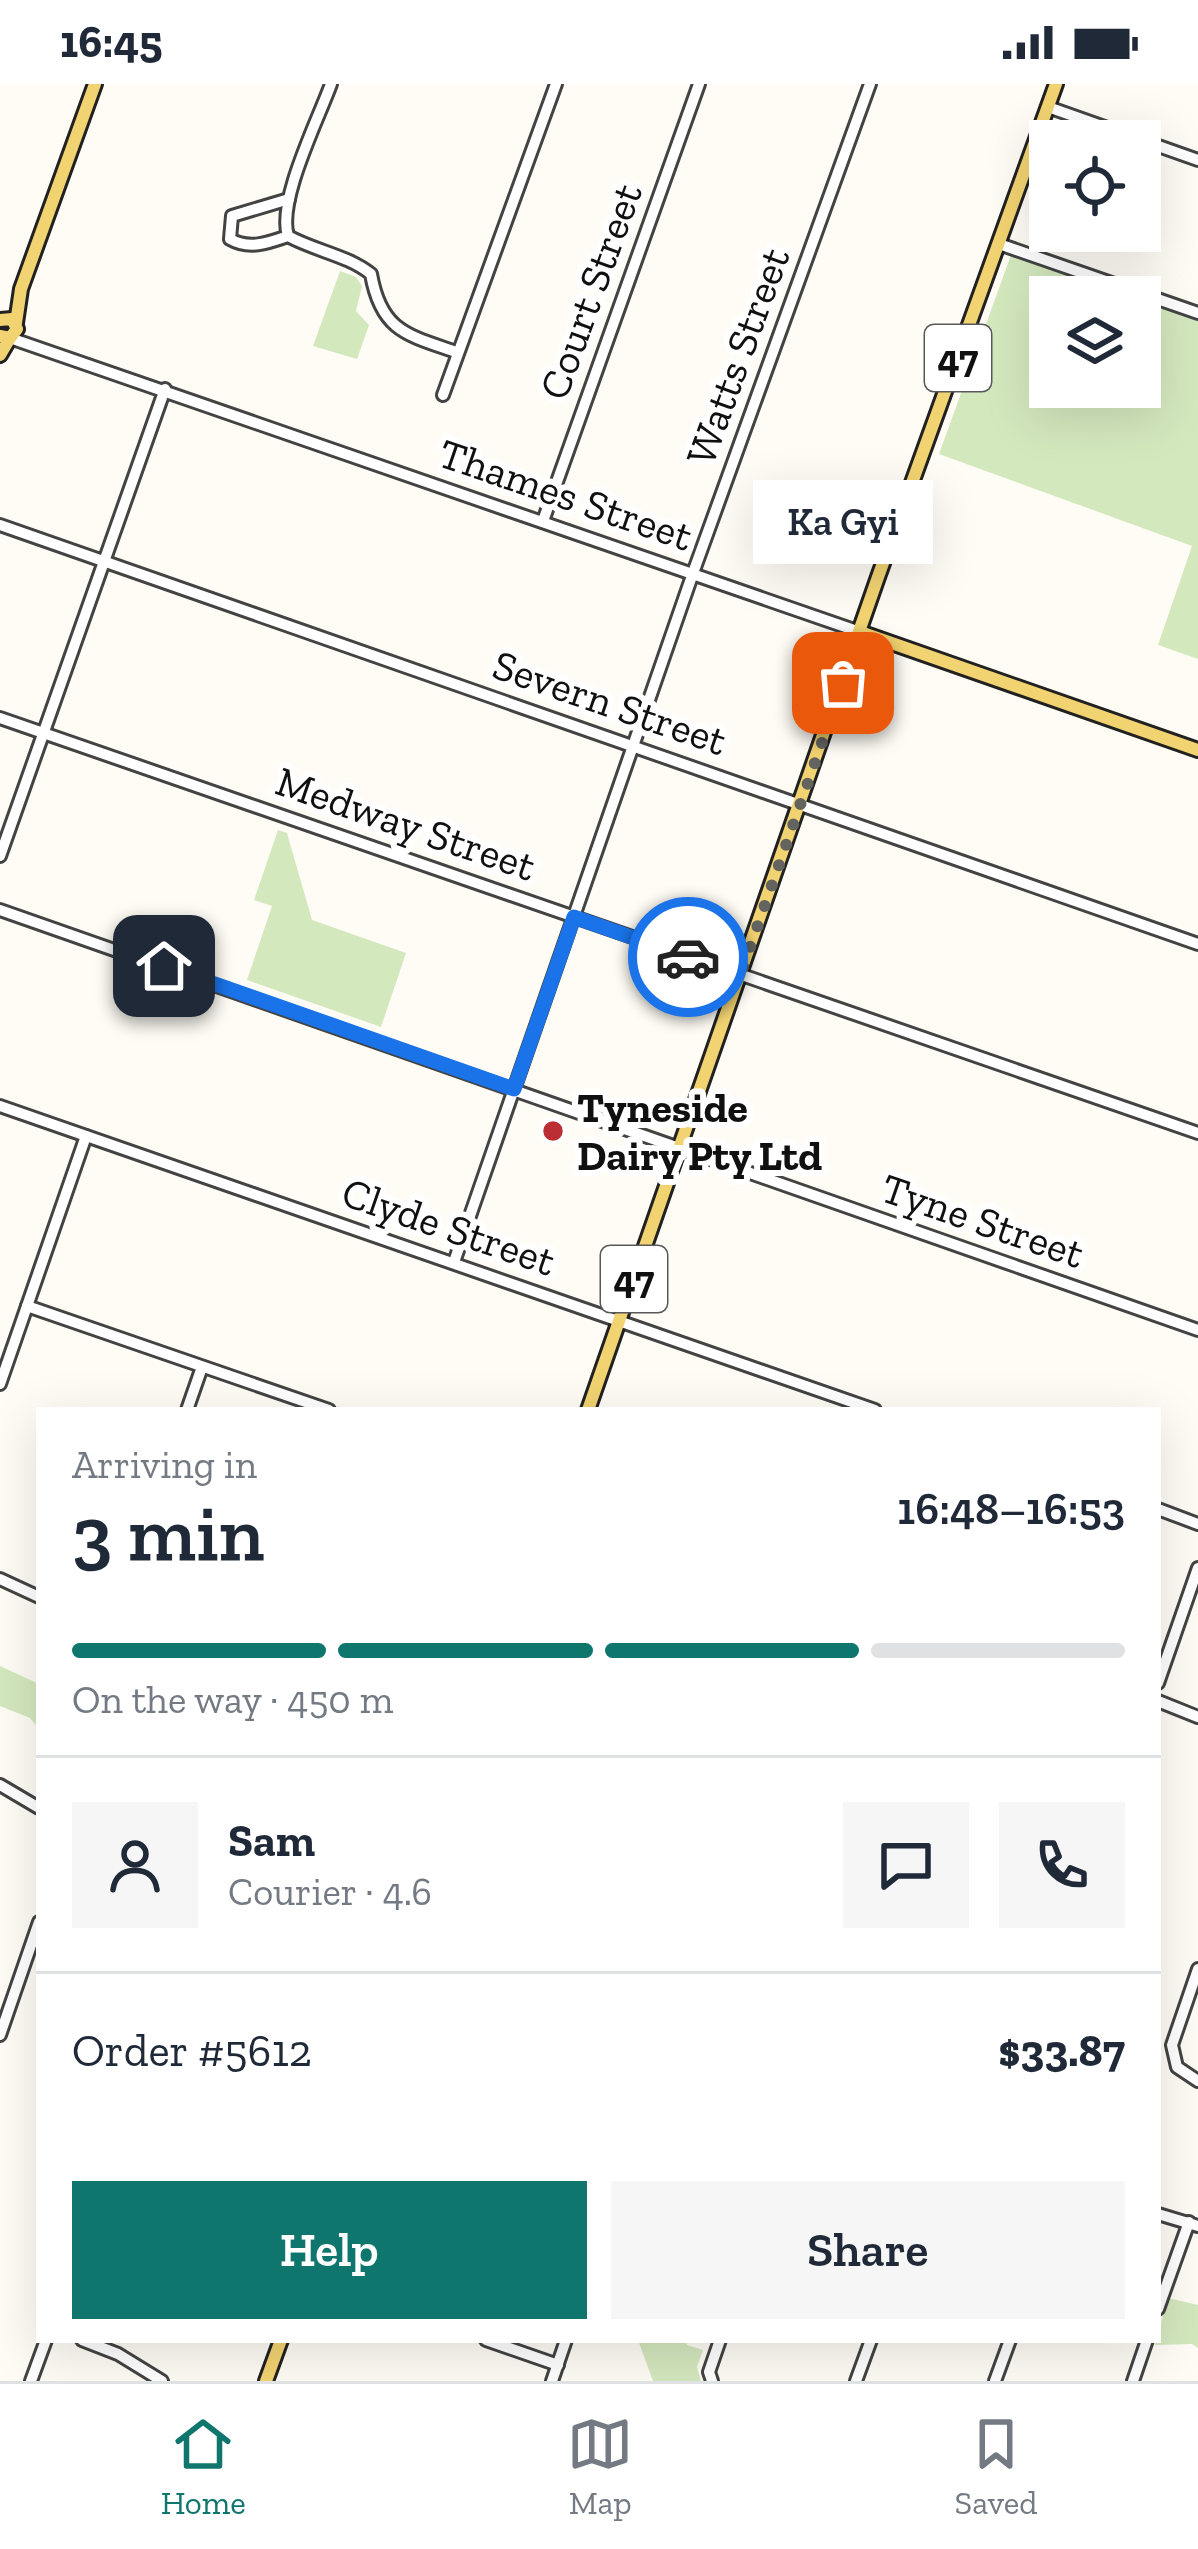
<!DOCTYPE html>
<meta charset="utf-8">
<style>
:root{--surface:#fff;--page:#f6f6f7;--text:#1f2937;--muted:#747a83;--line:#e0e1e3;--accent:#0f766e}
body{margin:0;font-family:"Zilla Slab",serif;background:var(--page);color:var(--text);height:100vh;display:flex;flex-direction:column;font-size:45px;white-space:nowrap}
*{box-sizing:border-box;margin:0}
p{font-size:39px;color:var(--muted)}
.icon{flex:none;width:66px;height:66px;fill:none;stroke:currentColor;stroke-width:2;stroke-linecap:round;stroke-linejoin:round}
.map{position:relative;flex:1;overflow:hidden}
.side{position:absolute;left:36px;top:1323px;width:1125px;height:936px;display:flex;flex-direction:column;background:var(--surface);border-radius:0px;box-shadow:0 12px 48px #0002}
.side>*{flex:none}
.tools{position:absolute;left:1029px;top:36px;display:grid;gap:24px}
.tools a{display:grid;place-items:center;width:132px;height:132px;border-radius:0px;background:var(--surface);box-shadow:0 12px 48px #0002;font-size:60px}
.pin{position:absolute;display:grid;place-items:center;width:102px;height:102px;color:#fff;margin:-51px;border-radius:24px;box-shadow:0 6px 18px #0006}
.courier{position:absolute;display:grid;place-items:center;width:120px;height:120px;margin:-60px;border:9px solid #1a73e8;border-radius:50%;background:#fff;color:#222;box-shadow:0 3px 15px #0007}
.bubble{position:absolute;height:84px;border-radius:0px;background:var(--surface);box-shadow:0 12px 48px #0002;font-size:39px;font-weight:600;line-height:84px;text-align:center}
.headline em{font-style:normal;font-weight:600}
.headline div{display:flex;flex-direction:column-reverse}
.headline{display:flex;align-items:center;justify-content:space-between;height:204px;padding:0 36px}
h1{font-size:78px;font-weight:600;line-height:90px}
.bar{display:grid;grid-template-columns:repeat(4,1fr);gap:18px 12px;align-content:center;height:144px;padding:0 36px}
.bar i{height:15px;border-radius:9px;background:var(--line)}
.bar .current{background:var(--accent)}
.bar p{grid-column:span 4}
.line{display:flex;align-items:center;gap:30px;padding:0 36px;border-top:3px solid var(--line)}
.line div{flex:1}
.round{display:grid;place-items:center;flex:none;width:126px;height:126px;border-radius:0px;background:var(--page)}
.primary-button{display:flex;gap:24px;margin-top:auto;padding:24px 36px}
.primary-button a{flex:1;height:138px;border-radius:0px;background:var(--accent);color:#fff;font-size:48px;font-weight:600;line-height:138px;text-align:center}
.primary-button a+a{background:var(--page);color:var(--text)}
.status{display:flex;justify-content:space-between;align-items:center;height:84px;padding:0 60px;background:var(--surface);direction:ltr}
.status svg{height:33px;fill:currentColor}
.menu{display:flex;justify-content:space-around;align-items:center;height:168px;border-top:3px solid var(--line);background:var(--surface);font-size:33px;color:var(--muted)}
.menu a{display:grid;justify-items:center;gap:6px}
.menu .current{color:var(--accent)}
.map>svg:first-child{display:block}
</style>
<div class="status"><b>16:45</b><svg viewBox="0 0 49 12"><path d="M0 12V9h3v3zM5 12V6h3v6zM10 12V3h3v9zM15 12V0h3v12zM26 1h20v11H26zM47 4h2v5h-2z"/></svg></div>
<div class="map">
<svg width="1198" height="2297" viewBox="0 0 1198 2297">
<rect width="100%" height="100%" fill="#fefcf4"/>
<!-- park -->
<g fill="#d4e8be">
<path d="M1011,171l121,42h-82v90h90v-87l58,20v339l-40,-14 34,-99 -253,-92z"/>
<path d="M340,187l16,6 6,9 -6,25 13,14 -12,34 -44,-13z"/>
<path d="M278,746l9,3 25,87 94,33 -25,74 -134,-47 25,-74 -18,-6z"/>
<path d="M0,1582l39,18v45l-9,-11 -30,-12z"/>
<path d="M1168,2214l30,7v43l-6,-4 -37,1z"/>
<path d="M638,2256h47l2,5 16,5 -6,17 4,14h-48z"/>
</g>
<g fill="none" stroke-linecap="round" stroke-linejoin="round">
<defs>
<g id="minor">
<path d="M331,0c-13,36 -54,117 -43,152 27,15 59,19 83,38 10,57 36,61 85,78"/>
<path d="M1048,23l150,53"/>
<path d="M288,152c-20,7 -39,14 -58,3l2,-23 57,-17"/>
<path d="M999,160l199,69"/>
<path d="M10,254l850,294"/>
<path d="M443,311l113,-311"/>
<path d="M543,437l156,-437"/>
<path d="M0,441l1198,419"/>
<path d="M0,634l1198,415"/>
<path d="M0,772l165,-467"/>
<path d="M0,826l1198,420"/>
<path d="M0,1022l875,304"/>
<path d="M454,1178l239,-689 177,-489"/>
<path d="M27,1222l302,104"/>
<path d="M0,1300l86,-248"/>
<path d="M187,1326l15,-43"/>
<path d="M1158,1425l40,15"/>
<path d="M0,1495l39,18"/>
<path d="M1158,1599l40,-115"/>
<path d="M1158,1617l40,16"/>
<path d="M0,1701l39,23"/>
<path d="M1198,1885l-26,76 5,22 21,14"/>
<path d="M0,1951l39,-113"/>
<path d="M1158,2130l40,12"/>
<path d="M1158,2225l31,-87"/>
<path d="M82,2256l36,14 44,27"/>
<path d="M486,2256l72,25"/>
<path d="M31,2297l15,-41"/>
<path d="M552,2297l14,-41"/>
<path d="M712,2297l-3,-9 11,-32"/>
<path d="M856,2297l15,-41"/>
<path d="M995,2297l15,-41"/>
<path d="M1133,2297l14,-41"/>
</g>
<g id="major">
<path d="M0,236l12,-1 5,10 -7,9 -10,-2"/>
<path d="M16,239l5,-34 74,-205"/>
<path d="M0,271l10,-17"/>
<path d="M860,548l338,118"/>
<path d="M588,1326l290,-833 178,-493"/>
<path d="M266,2297l15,-41"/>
</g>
</defs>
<!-- minor casing -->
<use href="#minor" stroke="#434343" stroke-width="16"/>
<!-- major casing -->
<use href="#major" stroke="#212121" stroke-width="18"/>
<!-- minor -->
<use href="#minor" stroke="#fff" stroke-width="10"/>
<!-- major -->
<use href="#major" stroke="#f2d371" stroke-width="12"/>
</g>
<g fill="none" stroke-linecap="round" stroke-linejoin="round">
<!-- done -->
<path stroke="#636360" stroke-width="12" stroke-dasharray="0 21.6" d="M688,873l52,19 103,-293"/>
<!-- route -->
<path stroke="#1a73e8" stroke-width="15" d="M164,882l350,123 60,-172 114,40"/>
</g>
<!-- markers -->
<circle fill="#bb2e34" stroke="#fff" stroke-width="4.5" cx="553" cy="1047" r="12"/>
<g text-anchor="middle" stroke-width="12" stroke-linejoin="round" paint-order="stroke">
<!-- shield labels -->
<g fill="#fff" stroke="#585858" stroke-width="3">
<rect x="925" y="241" width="66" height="66" rx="9"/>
<rect x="601" y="1162" width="66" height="66" rx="9"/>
</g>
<g font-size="39" font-weight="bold" fill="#101010">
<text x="958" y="288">47</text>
<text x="634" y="1209">47</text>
</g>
<!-- street labels -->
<g font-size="42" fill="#101010" stroke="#fff">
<text transform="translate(590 207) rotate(-70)" y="15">Court Street</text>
<text transform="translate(737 272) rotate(-70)" y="15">Watts Street</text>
<text transform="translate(566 410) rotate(19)" y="15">Thames Street</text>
<text transform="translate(610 618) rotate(19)" y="15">Severn Street</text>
<text transform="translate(406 739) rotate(19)" y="15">Medway Street</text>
<text transform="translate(983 1136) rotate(19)" y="15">Tyne Street</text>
<text transform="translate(449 1142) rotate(19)" y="15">Clyde Street</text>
</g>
<!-- poi labels -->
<g font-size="42" font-weight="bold" fill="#101010" stroke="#fff" text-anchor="start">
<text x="577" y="1038">Tyneside<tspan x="577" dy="48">Dairy Pty Ltd</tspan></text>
</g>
</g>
</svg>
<div class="tools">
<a><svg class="icon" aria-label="locate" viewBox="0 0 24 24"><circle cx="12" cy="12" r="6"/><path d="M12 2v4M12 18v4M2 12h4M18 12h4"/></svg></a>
<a><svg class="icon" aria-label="layers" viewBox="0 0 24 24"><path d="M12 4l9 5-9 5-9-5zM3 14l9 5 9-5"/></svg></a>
</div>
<div class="pin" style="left:843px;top:599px;background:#ea580c"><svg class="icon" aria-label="bag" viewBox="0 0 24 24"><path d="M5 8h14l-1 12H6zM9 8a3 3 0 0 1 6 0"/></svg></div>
<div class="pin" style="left:164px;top:882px;background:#1f2937"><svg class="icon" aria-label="home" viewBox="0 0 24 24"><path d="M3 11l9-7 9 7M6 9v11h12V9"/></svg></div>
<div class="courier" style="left:688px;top:873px"><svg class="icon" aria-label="car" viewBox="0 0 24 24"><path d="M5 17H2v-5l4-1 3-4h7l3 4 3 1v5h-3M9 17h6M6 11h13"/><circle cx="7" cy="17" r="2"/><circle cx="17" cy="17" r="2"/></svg></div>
<div class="bubble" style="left:753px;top:396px;width:180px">Ka Gyi</div>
<section class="side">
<div class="headline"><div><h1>3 min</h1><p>Arriving in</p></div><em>16:48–16:53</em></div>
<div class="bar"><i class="current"></i><i class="current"></i><i class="current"></i><i></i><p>On the way · 450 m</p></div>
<div class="line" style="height:216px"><a class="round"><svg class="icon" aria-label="person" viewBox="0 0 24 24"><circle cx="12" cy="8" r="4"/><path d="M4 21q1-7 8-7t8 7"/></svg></a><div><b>Sam</b><p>Courier · 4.6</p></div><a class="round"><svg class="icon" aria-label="chat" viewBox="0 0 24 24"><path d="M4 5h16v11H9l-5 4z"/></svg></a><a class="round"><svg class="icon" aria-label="phone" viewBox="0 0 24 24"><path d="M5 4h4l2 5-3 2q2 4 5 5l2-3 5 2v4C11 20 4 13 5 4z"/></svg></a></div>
<div class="line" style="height:156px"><div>Order #5612</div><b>$33.87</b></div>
<div class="primary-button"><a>Help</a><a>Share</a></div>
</section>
</div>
<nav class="menu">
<a class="current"><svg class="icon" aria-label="home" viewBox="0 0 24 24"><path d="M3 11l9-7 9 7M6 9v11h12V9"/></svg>Home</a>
<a><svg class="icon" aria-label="map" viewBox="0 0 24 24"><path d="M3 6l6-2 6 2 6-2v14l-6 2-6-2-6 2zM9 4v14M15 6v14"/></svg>Map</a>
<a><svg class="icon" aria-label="saved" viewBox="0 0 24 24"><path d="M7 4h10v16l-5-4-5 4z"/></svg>Saved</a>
</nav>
